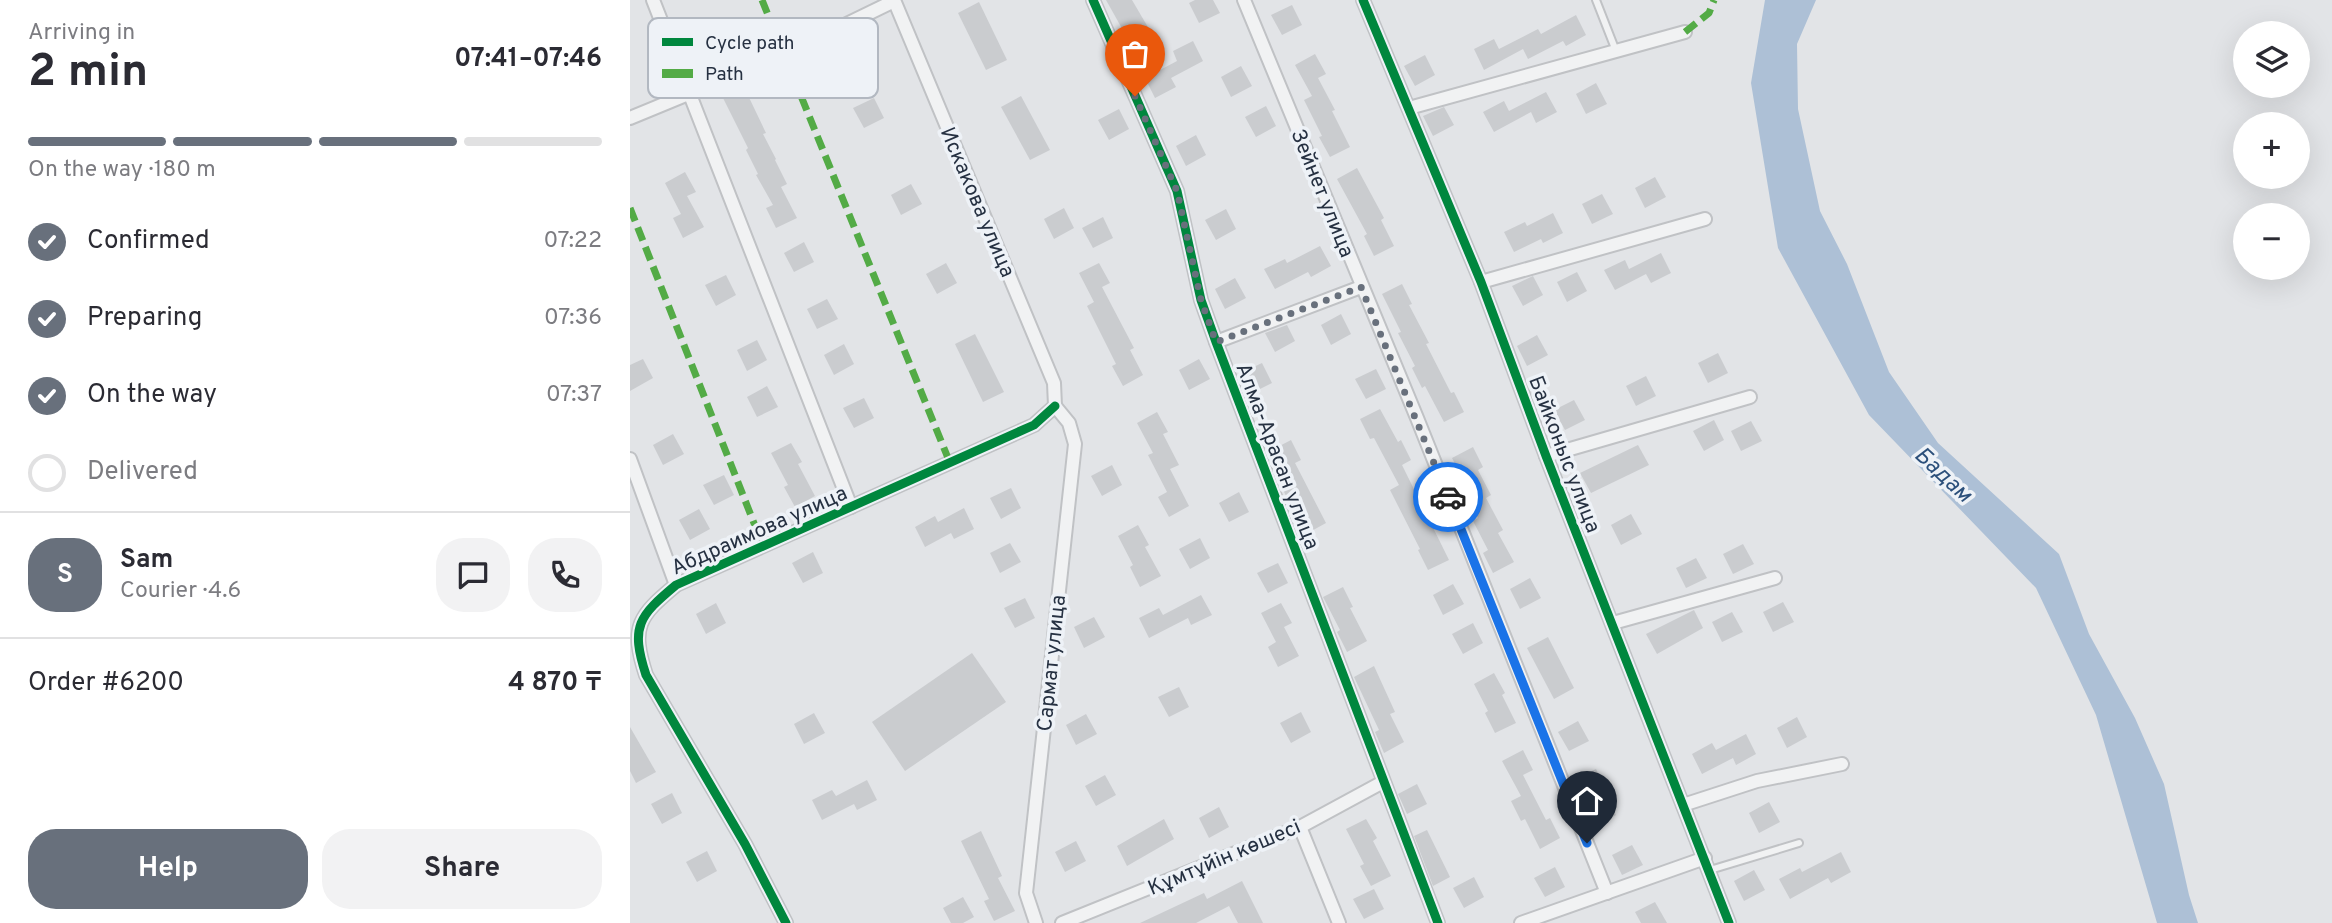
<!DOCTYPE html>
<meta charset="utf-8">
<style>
:root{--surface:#fff;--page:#f2f2f3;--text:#2b2b33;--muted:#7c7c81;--line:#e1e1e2;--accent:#68707c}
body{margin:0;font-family:Overpass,sans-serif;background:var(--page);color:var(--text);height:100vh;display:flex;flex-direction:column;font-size:26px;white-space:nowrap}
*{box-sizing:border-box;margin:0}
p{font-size:23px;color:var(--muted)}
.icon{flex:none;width:38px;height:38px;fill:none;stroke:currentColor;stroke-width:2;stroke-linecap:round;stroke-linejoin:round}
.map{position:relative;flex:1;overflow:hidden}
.sheet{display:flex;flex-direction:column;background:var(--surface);width:630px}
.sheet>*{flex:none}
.buttons{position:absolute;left:1603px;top:21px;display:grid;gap:14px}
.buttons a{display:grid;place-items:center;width:77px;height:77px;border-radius:50%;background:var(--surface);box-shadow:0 7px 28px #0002;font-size:35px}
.pin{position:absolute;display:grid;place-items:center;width:60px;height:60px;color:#fff;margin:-72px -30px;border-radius:50% 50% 50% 0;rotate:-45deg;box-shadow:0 0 7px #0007}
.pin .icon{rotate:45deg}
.courier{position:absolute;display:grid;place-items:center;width:70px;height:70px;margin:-35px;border:5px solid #1a73e8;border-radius:50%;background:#fff;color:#222;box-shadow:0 2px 9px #0007}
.summary em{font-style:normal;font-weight:700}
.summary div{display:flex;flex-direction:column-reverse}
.summary{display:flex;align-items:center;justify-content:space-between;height:119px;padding:0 28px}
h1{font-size:46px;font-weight:700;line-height:52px}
.bar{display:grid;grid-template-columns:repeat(4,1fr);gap:10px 7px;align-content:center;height:84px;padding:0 28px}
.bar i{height:9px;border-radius:5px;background:var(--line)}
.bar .active{background:var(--accent)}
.bar p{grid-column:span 4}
.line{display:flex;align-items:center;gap:18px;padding:0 28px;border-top:2px solid var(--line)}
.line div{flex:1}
.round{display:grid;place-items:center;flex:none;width:74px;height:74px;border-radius:28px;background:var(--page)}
ol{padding:0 28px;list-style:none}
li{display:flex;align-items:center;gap:21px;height:77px}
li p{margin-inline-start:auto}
li .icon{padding:7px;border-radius:50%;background:var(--accent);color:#fff;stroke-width:4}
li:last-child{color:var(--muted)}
li i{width:38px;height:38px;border:4px solid var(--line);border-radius:50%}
.action{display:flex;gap:14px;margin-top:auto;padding:14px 28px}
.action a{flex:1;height:80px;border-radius:28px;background:var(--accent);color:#fff;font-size:28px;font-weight:700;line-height:80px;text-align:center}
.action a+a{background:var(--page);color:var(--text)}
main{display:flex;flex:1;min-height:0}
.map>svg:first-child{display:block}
</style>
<main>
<section class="sheet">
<div class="summary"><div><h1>2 min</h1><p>Arriving in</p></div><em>07:41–07:46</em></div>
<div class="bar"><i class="active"></i><i class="active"></i><i class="active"></i><i></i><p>On the way · 180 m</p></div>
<ol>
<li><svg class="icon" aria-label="check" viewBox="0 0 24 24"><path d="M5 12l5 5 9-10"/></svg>Confirmed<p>07:22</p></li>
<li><svg class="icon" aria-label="check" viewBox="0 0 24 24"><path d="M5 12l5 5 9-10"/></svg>Preparing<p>07:36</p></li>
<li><svg class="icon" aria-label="check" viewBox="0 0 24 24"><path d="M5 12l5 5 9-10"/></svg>On the way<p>07:37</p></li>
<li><i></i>Delivered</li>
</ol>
<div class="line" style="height:126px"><b class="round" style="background:var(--accent);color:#fff">S</b><div><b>Sam</b><p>Courier · 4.6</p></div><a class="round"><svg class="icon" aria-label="chat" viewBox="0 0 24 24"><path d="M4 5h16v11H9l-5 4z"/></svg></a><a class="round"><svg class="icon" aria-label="phone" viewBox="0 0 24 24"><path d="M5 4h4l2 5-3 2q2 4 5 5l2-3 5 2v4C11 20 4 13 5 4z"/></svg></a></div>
<div class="line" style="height:91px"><div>Order #6200</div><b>4 870 ₸</b></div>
<div class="action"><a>Help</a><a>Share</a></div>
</section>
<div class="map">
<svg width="1702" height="923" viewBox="0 0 1702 923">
<rect width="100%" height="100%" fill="#e2e4e7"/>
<!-- water -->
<path fill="#adc0d6" d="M1135,0h51l-19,44 1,65 22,102 27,53 42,108 49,71 121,111 30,80 46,84 29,66 25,111 9,28h-41l-61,-208 -60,-127 -167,-173 -91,-167 -27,-165z"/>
<!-- building -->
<g fill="#cacccf">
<path d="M476,0h26l27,46 -21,11z"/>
<path d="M565,0h18l7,13 -21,10 -10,-20z"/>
<path d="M349,2l28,58 -21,10 -28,-57z"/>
<path d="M662,5l10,20 -20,10 -11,-20z"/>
<path d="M946,15l10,20 -20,11 -3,-5 -35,18 -5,-10 -39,21 -10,-21 20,-10 5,10 39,-20 3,5z"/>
<path d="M76,17l10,20 -20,10 -11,-20z"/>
<path d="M563,41l10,20 -32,17 5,9 -21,11 -10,-20 32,-17 -4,-10z"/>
<path d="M685,54l11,20 -8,4 17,32 -3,1 18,36 -20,10 -11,-20 3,-1 -18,-36 8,-4 -17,-31z"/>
<path d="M795,55l10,20 -20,11 -11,-20z"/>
<path d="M611,66l11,20 -21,11 -10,-20z"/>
<path d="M966,83l11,21 -21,10 -10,-20z"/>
<path d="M114,87l22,46 -3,1 13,25 -1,1 12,24 -6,3 16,31 -21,10 -10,-20 7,-3 -17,-30 2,-1 -12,-24 2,-2 -25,-50z"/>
<path d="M916,92l11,20 -21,11 -5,-11 -37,20 -11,-20 21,-11 5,10z"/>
<path d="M391,96l29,54 -20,10 -29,-53z"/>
<path d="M244,98l10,20 -20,10 -11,-20z"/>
<path d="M636,106l10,20 -20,11 -11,-20z"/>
<path d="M814,107l10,18 -21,11 -10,-20z"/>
<path d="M489,109l10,20 -20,11 -11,-20z"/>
<path d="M566,135l10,20 -20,11 -10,-20z"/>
<path d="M727,168l27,50 -3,2 13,26 -20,10 -10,-20 3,-2 -30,-55z"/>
<path d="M55,172l11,20 -9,4 17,31 -21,11 -10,-20 8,-4 -16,-31z"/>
<path d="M1025,177l11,20 -21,11 -10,-20z"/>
<path d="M281,184l11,20 -21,11 -10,-20z"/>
<path d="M972,194l11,20 -21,10 -10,-20z"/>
<path d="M434,208l10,20 -20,11 -10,-20z"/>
<path d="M596,209l10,20 -20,11 -11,-20z"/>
<path d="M923,213l10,20 -20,10 -2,-4 -27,13 -10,-20 21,-10 2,4z"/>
<path d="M473,217l10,21 -20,10 -11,-20z"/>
<path d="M174,242l10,20 -20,10 -10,-19z"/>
<path d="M690,246l11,20 -20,11 -3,-5 -33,17 -11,-20 21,-10 2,4z"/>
<path d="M1031,253l10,20 -20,10 -5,-9 -31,16 -11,-20 21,-10 4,9z"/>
<path d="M316,263l11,20 -20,11 -11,-20z"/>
<path d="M469,263l11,20 -8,4 32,61 -4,2 13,25 -20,11 -11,-20 4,-2 -29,-58 7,-4 -15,-29z"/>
<path d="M947,272l10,19 -20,11 -10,-20z"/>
<path d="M96,275l10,20 -20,11 -11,-21z"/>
<path d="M903,276l10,19 -20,11 -11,-20z"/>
<path d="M605,278l11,20 -21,11 -10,-20z"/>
<path d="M772,284l10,20 -3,1 20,38 -3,1 25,49 3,-1 10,20 -20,10 -19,-36 -3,2 -10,-20 3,-2 -17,-33 3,-1 -19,-38z"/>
<path d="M197,299l11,20 -21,10 -10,-20z"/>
<path d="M711,314l10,20 -20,11 -10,-20z"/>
<path d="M657,325l8,16 -20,11 -10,-19z"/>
<path d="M345,334l29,58 -21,10 -28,-58z"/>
<path d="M907,335l11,20 -21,11 -10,-20z"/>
<path d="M127,340l10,20 -20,11 -10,-21z"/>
<path d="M214,344l10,20 -20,11 -10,-20z"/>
<path d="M1088,353l10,20 -20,10 -10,-20z"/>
<path d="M13,359l10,19 -23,13v-26z"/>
<path d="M569,359l11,20 -21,11 -10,-20z"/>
<path d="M632,363l10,20 -20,10 -11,-20z"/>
<path d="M746,369l10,20 -20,10 -11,-20z"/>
<path d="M1016,376l10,20 -20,10 -10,-20z"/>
<path d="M137,386l11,21 -21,10 -10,-20z"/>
<path d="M234,398l10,20 -20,10 -11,-20z"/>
<path d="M944,400l11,20 -20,10 -11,-20z"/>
<path d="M750,409l18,33 3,-2 10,20 -9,5 47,95 -21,10 -10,-20 2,-1 -30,-59 9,-5 -25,-47 -4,1 -10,-20z"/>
<path d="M527,412l11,20 -5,2 16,31 -9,4 19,37 -20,11 -11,-20 9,-5 -19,-37 5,-2 -16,-30z"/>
<path d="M1084,420l10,20 -20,11 -11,-20z"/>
<path d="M1121,421l11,20 -21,10 -10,-20z"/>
<path d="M43,434l11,20 -21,11 -10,-20z"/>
<path d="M661,440l10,20 -6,3 31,60 -20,11 -24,-46 6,-3 -18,-34z"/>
<path d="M161,443l11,19 -4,2 17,32 -20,11 -11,-20 4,-2 -17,-32z"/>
<path d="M1008,445l11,20 -58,28 -11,-20z"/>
<path d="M843,447l10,20 -5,3 13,25 -5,3 17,32 -5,3 16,29 -21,11 -10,-20 5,-3 -15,-29 5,-3 -17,-33 4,-2 -13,-25z"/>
<path d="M482,465l10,20 -20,11 -11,-20z"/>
<path d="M94,475l10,20 -20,10 -11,-20z"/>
<path d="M381,488l10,20 -20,11 -11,-21z"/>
<path d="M609,492l10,20 -20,10 -10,-19z"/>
<path d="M334,508l10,21 -20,10 -3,-6 -26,14 -10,-20 20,-11 3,6z"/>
<path d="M69,509l11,20 -20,11 -11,-20z"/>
<path d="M1001,514l11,20 -21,11 -10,-20z"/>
<path d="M508,525l11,20 -4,2 16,29 -21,11 -10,-20 3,-2 -15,-29z"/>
<path d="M570,538l10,20 -20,11 -11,-20z"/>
<path d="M380,543l11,19 -21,11 -10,-20z"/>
<path d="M1113,544l11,20 -21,10 -10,-20z"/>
<path d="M183,552l10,21 -20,10 -11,-20z"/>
<path d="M1066,558l11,20 -21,10 -10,-20z"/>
<path d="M648,563l10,20 -20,10 -11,-20z"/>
<path d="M900,578l11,20 -21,11 -10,-20z"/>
<path d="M823,584l11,20 -21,11 -10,-20z"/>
<path d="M713,587l10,20 -3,1 17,33 -20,11 -10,-20 3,-2 -17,-33z"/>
<path d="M571,595l11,20 -21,10 -3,-7 -39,20 -10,-20 20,-10 4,7z"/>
<path d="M395,598l10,20 -20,10 -11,-20z"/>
<path d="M1153,602l11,20 -21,10 -10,-20z"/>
<path d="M86,603l10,20 -20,11 -10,-20z"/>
<path d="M651,603l11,20 -8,4 15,29 -21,11 -10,-20 8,-5 -15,-29z"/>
<path d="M1064,610l9,18 -46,26 -11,-20z"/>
<path d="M1102,612l11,20 -21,10 -10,-20z"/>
<path d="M464,617l11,20 -21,11 -10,-21z"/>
<path d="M843,623l10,20 -20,11 -11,-20z"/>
<path d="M918,637l26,51 -20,11 -27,-51z"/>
<path d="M342,653l34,49 -101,69 -33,-49z"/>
<path d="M744,666l21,46 -5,2 14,28 -20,11 -9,-21 4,-2 -25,-53z"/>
<path d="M864,673l11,20 -3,2 14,28 -21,10 -10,-20 3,-2 -14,-27z"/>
<path d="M549,687l10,20 -20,10 -11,-20z"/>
<path d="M671,712l10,20 -20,11 -11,-20z"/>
<path d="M184,713l11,20 -21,11 -10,-20z"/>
<path d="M456,714l11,20 -21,11 -10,-20z"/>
<path d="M1167,717l10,20 -20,11 -10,-20z"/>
<path d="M948,721l11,20 -20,10 -11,-19z"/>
<path d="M0,727l26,45 -20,11 -6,-12z"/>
<path d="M1116,734l10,20 -20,11 -3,-7 -31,16 -10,-20 20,-11 4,7z"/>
<path d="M893,750l10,20 -10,5 23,45 4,-2 10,20 -20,11 -15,-30 -4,2 -10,-20 10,-5 -19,-35z"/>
<path d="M966,769l10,20 -3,1 13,25 -20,11 -11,-20 3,-2 -13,-25z"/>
<path d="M475,775l11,20 -20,11 -11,-20z"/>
<path d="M237,780l10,20 -20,10 -3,-6 -32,16 -10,-20 20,-10 4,6z"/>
<path d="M787,784l10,20 -20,10 -9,-20z"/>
<path d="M42,793l10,20 -20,11 -11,-20z"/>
<path d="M1139,802l11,20 -21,11 -10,-20z"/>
<path d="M589,807l10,20 -20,11 -10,-20z"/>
<path d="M534,819l10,20 -47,27 -10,-20z"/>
<path d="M736,819l11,19 -4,3 18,35 -20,10 -11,-20 4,-2 -18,-35z"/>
<path d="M797,830l23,47 -17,9 -19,-50z"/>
<path d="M351,831l21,45 -4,2 17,33 -21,10 -10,-20 5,-2 -28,-58z"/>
<path d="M446,841l10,20 -21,11 -10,-20z"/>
<path d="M1002,845l11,20 -21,10 -10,-20z"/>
<path d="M77,851l10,20 -20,11 -11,-20z"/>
<path d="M1211,852l10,20 -20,11 -3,-5 -38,21 -11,-20 21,-11 2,4z"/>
<path d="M925,867l10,20 -20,10 -11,-19z"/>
<path d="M1124,870l11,20 -21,11 -10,-20z"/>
<path d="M844,877l10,20 -20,11 -11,-20z"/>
<path d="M612,881l21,42h-25l-9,-17 -33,17h-56l64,-30 3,6z"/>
<path d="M744,889l10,20 -20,10 -11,-20z"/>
<path d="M333,897l11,20 -11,6h-12l-8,-15z"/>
<path d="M1025,902l12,21h-26l-6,-11z"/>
</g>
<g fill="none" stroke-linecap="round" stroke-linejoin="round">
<defs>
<g id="service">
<path d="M966,0l20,51"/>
<path d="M1080,870l89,-27"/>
</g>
<g id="minor">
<path d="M23,0l198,507"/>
<path d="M264,0l160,383 1,23"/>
<path d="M463,0l84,191 24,109 15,42 222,581"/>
<path d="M614,0l173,418 190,475"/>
<path d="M733,0l118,282 65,174 183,467"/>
<path d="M779,108l276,-76"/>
<path d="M0,118l153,-63 111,-54"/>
<path d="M851,282l224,-63"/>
<path d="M586,342l145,-55"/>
<path d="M916,456l204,-59"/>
<path d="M0,459l46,126"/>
<path d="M983,623l162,-45"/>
<path d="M1053,805l74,-24 85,-17"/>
<path d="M670,827l39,96"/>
<path d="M156,923l-41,-79 -99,-169c-16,-49 -7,-59 30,-90l358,-160 21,-19"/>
<path d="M406,923l-10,-30 49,-449 -6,-21 -14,-17"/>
<path d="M432,923l238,-96 83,-45"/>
<path d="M891,923l184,-65"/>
</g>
</defs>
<!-- service casing -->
<use href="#service" stroke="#c0c2c5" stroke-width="10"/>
<!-- minor casing -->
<use href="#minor" stroke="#c0c2c5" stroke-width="16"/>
<!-- service -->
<use href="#service" stroke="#f1f2f3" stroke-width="6"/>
<!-- minor -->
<use href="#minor" stroke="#f1f2f3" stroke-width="12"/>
<!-- quiet -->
<g stroke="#53ab46" stroke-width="7" stroke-dasharray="14 7" stroke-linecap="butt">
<path d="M132,0l188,463"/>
<path d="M1055,32l24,-19 5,-13"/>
<path d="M0,208l133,338"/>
</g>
<defs>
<g id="cycleway">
<path d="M463,0l84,191 24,109 15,42 222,581"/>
<path d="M733,0l118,282 65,174 183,467"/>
<path d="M156,923l-41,-79 -99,-169c-16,-49 -7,-59 30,-90l358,-160 21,-19"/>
</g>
</defs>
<!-- cycleway casing -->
<use href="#cycleway" stroke="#eef2f7" stroke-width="13"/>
<!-- cycleway -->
<use href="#cycleway" stroke="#00873e" stroke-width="9"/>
</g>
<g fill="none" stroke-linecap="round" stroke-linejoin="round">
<!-- done -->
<path stroke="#68707c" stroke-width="7" stroke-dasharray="0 12.6" d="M505,96l42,95 24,109 15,42 145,-55 87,210"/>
<!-- route -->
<path stroke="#1a73e8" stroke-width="9" d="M818,497l139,346"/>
</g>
<g text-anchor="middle" stroke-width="7" stroke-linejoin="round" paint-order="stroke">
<!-- street labels -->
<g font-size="21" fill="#263142" stroke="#eef2f7">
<text transform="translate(693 193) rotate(68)" y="7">Зейнет улица</text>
<text transform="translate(348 202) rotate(67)" y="7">Искакова улица</text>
<text transform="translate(935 454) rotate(69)" y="7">Байконыс улица</text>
<text transform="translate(648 456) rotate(69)" y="7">Алма-Арасан улица</text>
<text transform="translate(129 530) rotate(-24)" y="7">Абдраимова улица</text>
<text transform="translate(421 663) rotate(-84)" y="7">Сармат улица</text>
<text transform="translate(594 857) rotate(-23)" y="7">Құмтұйiн көшесі</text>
</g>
<!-- water labels -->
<g font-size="23" font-style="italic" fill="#2c507b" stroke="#eef2f7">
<text transform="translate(1314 474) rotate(43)" y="8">Бадам</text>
</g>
</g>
<!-- legend -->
<rect x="18" y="18" width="230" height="80" rx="10" fill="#eef2f7" stroke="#b2b8c1" stroke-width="2"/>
<rect x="32" y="38" width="31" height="8" fill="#00873e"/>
<rect x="32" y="69" width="31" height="9" fill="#53ab46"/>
<g font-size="19" fill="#263142">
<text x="75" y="49">Cycle path</text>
<text x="75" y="80">Path</text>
</g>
</svg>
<div class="buttons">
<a><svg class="icon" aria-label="layers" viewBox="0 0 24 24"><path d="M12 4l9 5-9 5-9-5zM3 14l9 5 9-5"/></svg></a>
<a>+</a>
<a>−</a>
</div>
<div class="pin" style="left:505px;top:96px;background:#ea580c"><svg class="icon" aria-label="bag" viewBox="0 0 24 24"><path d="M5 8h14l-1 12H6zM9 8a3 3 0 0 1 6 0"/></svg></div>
<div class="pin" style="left:957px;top:843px;background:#1f2937"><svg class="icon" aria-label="home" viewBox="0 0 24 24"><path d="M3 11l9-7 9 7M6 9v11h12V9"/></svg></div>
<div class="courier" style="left:818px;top:497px"><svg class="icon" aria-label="car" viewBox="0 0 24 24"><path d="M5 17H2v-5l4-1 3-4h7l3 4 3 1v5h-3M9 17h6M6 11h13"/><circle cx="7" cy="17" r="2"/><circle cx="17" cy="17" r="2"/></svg></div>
</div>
</main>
